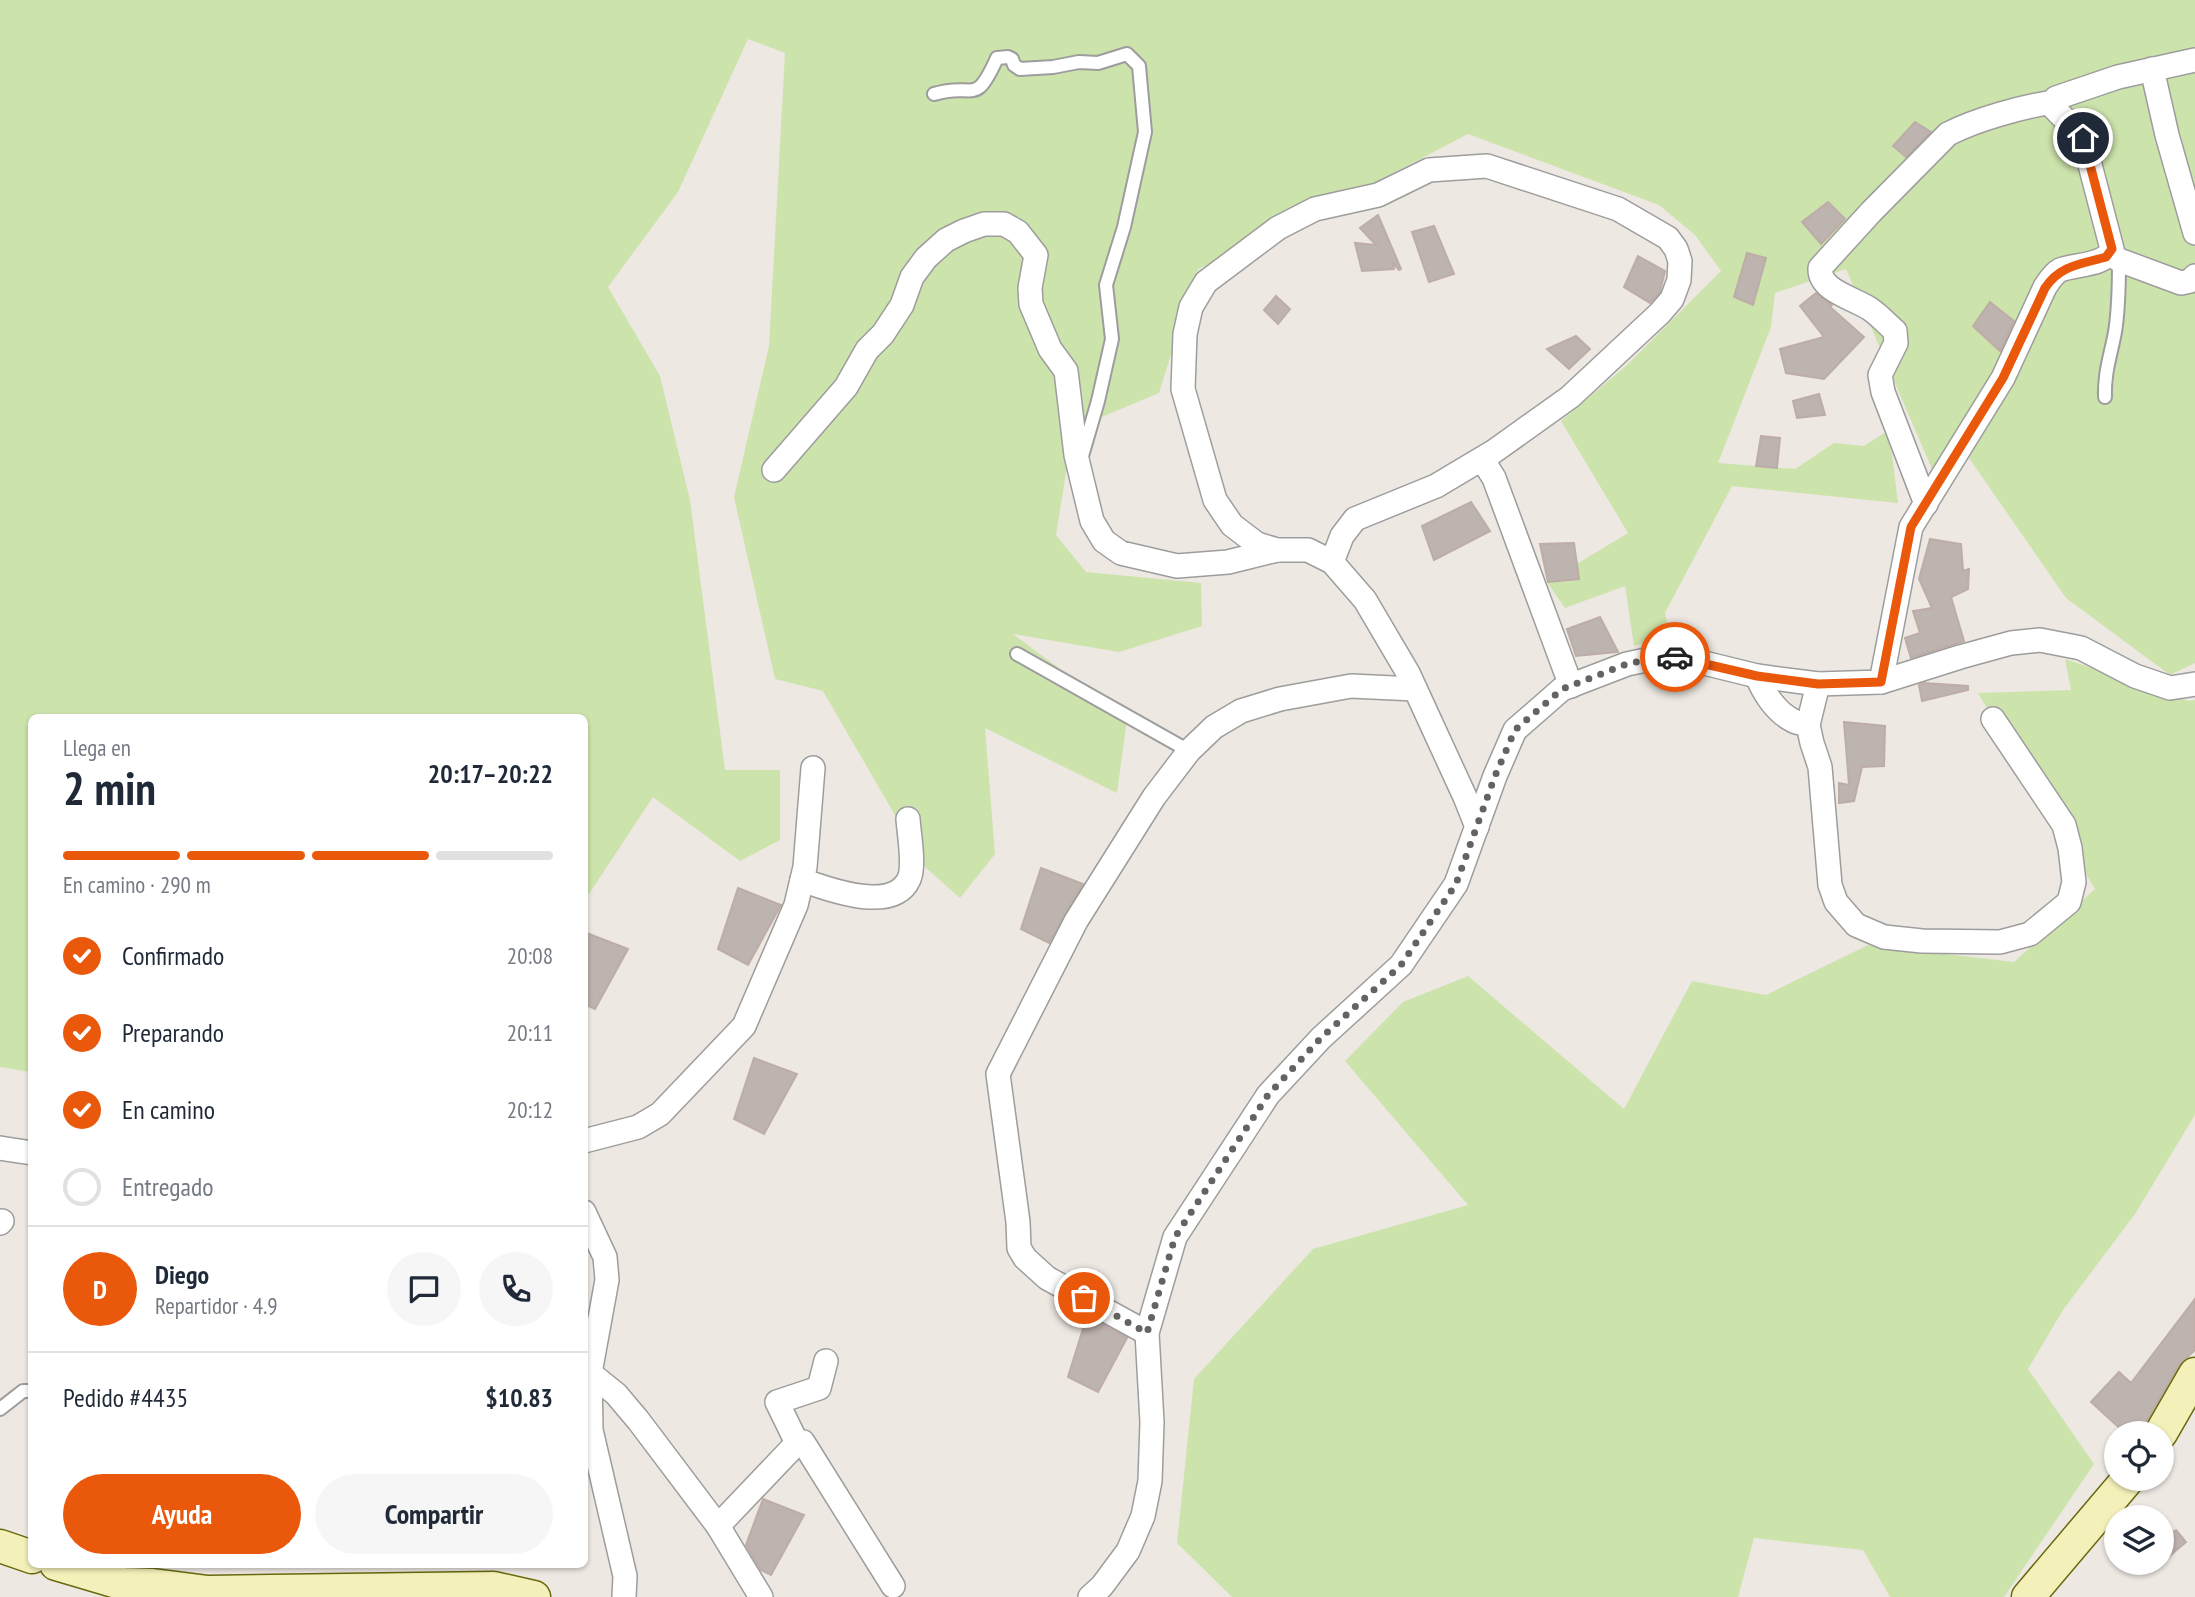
<!DOCTYPE html>
<html lang="es">
<meta charset="utf-8">
<style>
:root{--surface:#fff;--page:#f6f6f7;--text:#1f2937;--muted:#747a83;--line:#e0e1e3;--accent:#ea580c}
body{margin:0;font-family:"PT Sans Narrow",sans-serif;background:var(--page);color:var(--text);height:100vh;display:flex;flex-direction:column;font-size:26px;white-space:nowrap}
*{box-sizing:border-box;margin:0}
p{font-size:23px;color:var(--muted)}
.icon{flex:none;width:38px;height:38px;fill:none;stroke:currentColor;stroke-width:2;stroke-linecap:round;stroke-linejoin:round}
.map{position:relative;flex:1;overflow:hidden}
.panel{position:absolute;left:28px;top:714px;width:560px;height:854px;display:flex;flex-direction:column;background:var(--surface);border-radius:10px;box-shadow:0 2px 5px #0004}
.panel>*{flex:none}
.buttons{position:absolute;left:2104px;top:1421px;display:grid;gap:14px}
.buttons a{display:grid;place-items:center;width:70px;height:70px;border-radius:50%;background:var(--surface);box-shadow:0 2px 5px #0004;font-size:35px}
.pin{position:absolute;display:grid;place-items:center;width:60px;height:60px;color:#fff;margin:-30px;border:4px solid #fff;border-radius:50%;box-shadow:0 2px 7px #0007}
.courier{position:absolute;display:grid;place-items:center;width:70px;height:70px;margin:-35px;border:5px solid #ea580c;border-radius:50%;background:#fff;color:#222;box-shadow:0 2px 9px #0007}
.head em{font-style:normal;font-weight:600}
.head div{display:flex;flex-direction:column-reverse}
.head{display:flex;align-items:center;justify-content:space-between;height:119px;padding:0 35px}
h1{font-size:46px;font-weight:600;line-height:52px}
.bar{display:grid;grid-template-columns:repeat(4,1fr);gap:10px 7px;align-content:center;height:84px;padding:0 35px}
.bar i{height:9px;border-radius:5px;background:var(--line)}
.bar .selected{background:var(--accent)}
.bar p{grid-column:span 4}
.line{display:flex;align-items:center;gap:18px;padding:0 35px;border-top:2px solid var(--line)}
.line div{flex:1}
.round{display:grid;place-items:center;flex:none;width:74px;height:74px;border-radius:37px;background:var(--page)}
ol{padding:0 35px;list-style:none}
li{display:flex;align-items:center;gap:21px;height:77px}
li p{margin-inline-start:auto}
li .icon{padding:7px;border-radius:50%;background:var(--accent);color:#fff;stroke-width:4}
li:last-child{color:var(--muted)}
li i{width:38px;height:38px;border:4px solid var(--line);border-radius:50%}
.action{display:flex;gap:14px;margin-top:auto;padding:14px 35px}
.action a{flex:1;height:80px;border-radius:42px;background:var(--accent);color:#fff;font-size:28px;font-weight:600;line-height:80px;text-align:center}
.action a+a{background:var(--page);color:var(--text)}
.map>svg:first-child{display:block}
</style>
<div class="map">
<svg width="2195" height="1597" viewBox="0 0 2195 1597">
<rect width="100%" height="100%" fill="#ede8e2"/>
<!-- grass -->
<g fill="#cde3ac">
<path d="M0,0h2195v663l-25,12 -104,-77 -106,-153 -25,31 -89,-207 -71,24 -4,34 -53,136 77,6 39,-26 30,3 25,-16 9,73 -166,-17 -67,127 5,22 -36,11 -9,-60 -60,22 -18,-26 81,-49 -67,-112 66,-56 94,-94 -26,-36 -36,-30 -191,-71 -212,111 -58,24 -39,124 -86,36 -17,106 30,37 115,11 1,43 -83,26 -106,-18 114,85 -10,74 -132,-65 10,126 -35,44 -35,-31 -102,-176 -48,-12 -41,-182 35,-151 16,-293 -37,-14 -70,153 -70,95 52,89 30,124 35,270h55v70l-40,21 -87,-64 -68,103 -1,-182h-552l-1,354 -31,-5z"/>
<path d="M2065,659l124,42 6,-1v415l-60,99 -72,96 -35,59 66,95 -90,133h-114l-27,-47 -109,-12 -16,59h-506l-55,-54 17,-164 119,-130 155,-44 -123,-144 58,-59 65,-26 156,133 68,-128 74,14 102,-50 146,17 81,-73 -117,-196 93,-3z"/>
</g>
<!-- building -->
<g fill="#bdb3af" stroke="#bdada6" stroke-width="2">
<path d="M1915,122l16,10 -25,25 -13,-11z"/>
<path d="M1828,202l17,17 -24,25 -19,-22z"/>
<path d="M1378,215l23,54 -2,1 -6,-7 1,6 -32,2 -7,-28 21,2 -16,-17z"/>
<path d="M1434,226l20,48 -25,8 -17,-50z"/>
<path d="M1747,253l19,5 -13,47 -19,-8z"/>
<path d="M1638,256l27,15 -5,21 -10,11 -26,-16z"/>
<path d="M1816,293l16,12 -2,2 34,30 -40,42 -38,-6 -6,-24 44,-12 -24,-31z"/>
<path d="M1276,296l14,13 -12,15 -14,-14z"/>
<path d="M1990,302l24,19 -14,30 -27,-25z"/>
<path d="M1576,336l14,13 -21,20 -22,-20z"/>
<path d="M1819,394l6,21 -28,3 -4,-17z"/>
<path d="M1761,436l19,2 -3,30 -21,-2z"/>
<path d="M1471,502l19,29 -56,29 -12,-34z"/>
<path d="M1930,539l31,5 2,27 6,-2 -1,20 -17,8 13,44 -53,17 -6,-20 15,-5 -7,-22 19,-3 -13,-29z"/>
<path d="M1574,543l5,36 -31,3 -8,-38z"/>
<path d="M1600,617l18,35 -42,4 -9,-27z"/>
<path d="M1924,683l44,3v4l-46,11 -3,-16z"/>
<path d="M1844,722l41,4 -1,40 -22,1 -8,34 -15,2v-20l10,2z"/>
<path d="M1041,868l42,16 -34,59 -28,-14z"/>
<path d="M738,888l43,17 -33,60 -30,-16z"/>
<path d="M584,932l44,17 -33,60 -11,-5z"/>
<path d="M754,1058l43,16 -33,60 -30,-15z"/>
<path d="M2195,1299v51l-16,15 -34,59 -3,9h-17l-34,-31 28,-30 12,11z"/>
<path d="M1087,1316l40,22 -29,54 -30,-15z"/>
<path d="M763,1499l41,16 -33,60 -10,-5 -15,-25z"/>
<path d="M2176,1530l10,12 -25,21v-22z"/>
</g>
<g fill="none" stroke-linecap="round" stroke-linejoin="round">
<defs>
<g id="lane">
<path d="M934,94c41,-13 40,15 63,-36l11,-1 4,2 2,6 6,4 33,-2 26,-5 19,1 29,-9 12,12 6,66 -21,95 -18,58 6,54 -14,62 -16,55"/>
<path d="M2105,397c-1,-24 6,-43 10,-65 4,-24 4,-48 4,-72"/>
<path d="M1017,654l172,97"/>
<path d="M0,1409l23,-18h9"/>
</g>
<g id="street">
<path d="M2152,69l15,66 28,98"/>
<path d="M2111,254l8,6 62,23 9,-2 5,-5"/>
<path d="M1482,459l12,19 77,208"/>
<path d="M774,470l72,-83 21,-37 16,-16 19,-29 10,-28 14,-19 20,-18 18,-9 20,-7h20l14,8 18,23 -6,33 1,16 19,45 16,22 10,84 16,66 12,20 17,12 56,13 51,-4 49,-12"/>
<path d="M1926,504l-43,-112 -3,-17 16,-32 -1,-12c-8,-7 -16,-16 -25,-22 -16,-11 -51,-18 -50,-41l51,-56 77,-78c29,-15 74,-27 105,-32"/>
<path d="M1332,562l10,-26 13,-17 81,-33 57,-34 77,-55 90,-84 12,-14 7,-19 1,-19 -4,-12 -8,-11 -50,-29 -131,-43 -58,4 -51,25 -63,14 -37,19 -72,54 -15,25 -6,27 -2,55 32,111 17,25 25,19 20,6h31l24,12 33,38 43,73 57,124 12,30"/>
<path d="M1757,676c6,16 19,36 35,44 4,3 11,3 16,5l4,18 8,24 10,118 6,17 20,23 28,12 38,4 78,1 30,-8 39,-32 5,-20 -4,-34 -6,-23 -71,-106"/>
<path d="M1881,682l79,-25 51,-14 29,-3 41,8 54,28 35,12 25,-4"/>
<path d="M1808,725l10,-41"/>
<path d="M802,880c25,9 91,34 107,-1 6,-13 0,-45 -1,-60"/>
<path d="M584,1141l54,-14 22,-13 84,-88 52,-121 9,-38 8,-99"/>
<path d="M0,1148l32,5"/>
<path d="M584,1212l21,45 2,23 -17,93 1,57 34,146 -1,21"/>
<path d="M0,1223l2,-2"/>
<path d="M1147,1333l-100,-55 -22,-20 -6,-10 -1,-26 -20,-148 78,-153 78,-124 35,-46 25,-24 27,-16 39,-12 71,-13 64,3"/>
<path d="M590,1373l26,21 22,26 80,106 43,71"/>
<path d="M797,1443l-20,-41 42,-14 7,-27"/>
<path d="M718,1526l79,-83 6,-1 90,144"/>
<path d="M1090,1597l12,-11 26,-35 15,-35 7,-35 2,-59 -5,-89 28,-96 93,-142 53,-57 80,-73 55,-81 39,-108 20,-46 47,-41 65,-25 38,-8 31,5 61,15 61,8 63,-2 30,-155 92,-149 42,-91c4,-6 8,-13 15,-17 15,-6 46,-4 52,-21l-29,-111 -30,-31 3,-9 62,-21 77,-17"/>
</g>
<g id="secondary">
<path d="M2161,1433l34,-59"/>
<path d="M0,1546l32,11"/>
<path d="M56,1564l68,20 29,1 55,7 286,-4 40,9"/>
<path d="M2028,1597l100,-118"/>
</g>
</defs>
<!-- lane casing -->
<use href="#lane" stroke="#9d9d9d" stroke-width="16"/>
<!-- street casing -->
<use href="#street" stroke="#9d9d9d" stroke-width="26"/>
<!-- secondary casing -->
<use href="#secondary" stroke="#68680d" stroke-width="35"/>
<!-- lane -->
<use href="#lane" stroke="#fff" stroke-width="12"/>
<!-- street -->
<use href="#street" stroke="#fff" stroke-width="23"/>
<!-- secondary -->
<use href="#secondary" stroke="#f3f0b9" stroke-width="32"/>
</g>
<g fill="none" stroke-linecap="round" stroke-linejoin="round">
<!-- done -->
<path stroke="#656361" stroke-width="7" stroke-dasharray="0 12.6" d="M1084,1298l63,35 28,-96 93,-142 53,-57 80,-73 55,-81 39,-108 20,-46 47,-41 65,-25 38,-8 10,1"/>
<!-- route -->
<path stroke="#ea580c" stroke-width="9" d="M1675,657l82,19 61,8 63,-2 30,-155 92,-149 42,-90c15,-23 37,-24 61,-31l6,-8 -29,-111"/>
</g>
</svg>
<div class="buttons">
<a><svg class="icon" aria-label="locate" viewBox="0 0 24 24"><circle cx="12" cy="12" r="6"/><path d="M12 2v4M12 18v4M2 12h4M18 12h4"/></svg></a>
<a><svg class="icon" aria-label="layers" viewBox="0 0 24 24"><path d="M12 4l9 5-9 5-9-5zM3 14l9 5 9-5"/></svg></a>
</div>
<div class="pin" style="left:1084px;top:1298px;background:#ea580c"><svg class="icon" aria-label="bag" viewBox="0 0 24 24"><path d="M5 8h14l-1 12H6zM9 8a3 3 0 0 1 6 0"/></svg></div>
<div class="pin" style="left:2083px;top:138px;background:#1f2937"><svg class="icon" aria-label="home" viewBox="0 0 24 24"><path d="M3 11l9-7 9 7M6 9v11h12V9"/></svg></div>
<div class="courier" style="left:1675px;top:657px"><svg class="icon" aria-label="car" viewBox="0 0 24 24"><path d="M5 17H2v-5l4-1 3-4h7l3 4 3 1v5h-3M9 17h6M6 11h13"/><circle cx="7" cy="17" r="2"/><circle cx="17" cy="17" r="2"/></svg></div>
<section class="panel">
<div class="head"><div><h1>2 min</h1><p>Llega en</p></div><em>20:17–20:22</em></div>
<div class="bar"><i class="selected"></i><i class="selected"></i><i class="selected"></i><i></i><p>En camino · 290 m</p></div>
<ol>
<li><svg class="icon" aria-label="check" viewBox="0 0 24 24"><path d="M5 12l5 5 9-10"/></svg>Confirmado<p>20:08</p></li>
<li><svg class="icon" aria-label="check" viewBox="0 0 24 24"><path d="M5 12l5 5 9-10"/></svg>Preparando<p>20:11</p></li>
<li><svg class="icon" aria-label="check" viewBox="0 0 24 24"><path d="M5 12l5 5 9-10"/></svg>En camino<p>20:12</p></li>
<li><i></i>Entregado</li>
</ol>
<div class="line" style="height:126px"><b class="round" style="background:var(--accent);color:#fff">D</b><div><b>Diego</b><p>Repartidor · 4.9</p></div><a class="round"><svg class="icon" aria-label="chat" viewBox="0 0 24 24"><path d="M4 5h16v11H9l-5 4z"/></svg></a><a class="round"><svg class="icon" aria-label="phone" viewBox="0 0 24 24"><path d="M5 4h4l2 5-3 2q2 4 5 5l2-3 5 2v4C11 20 4 13 5 4z"/></svg></a></div>
<div class="line" style="height:91px"><div>Pedido #4435</div><b>$10.83</b></div>
<div class="action"><a>Ayuda</a><a>Compartir</a></div>
</section>
</div>
